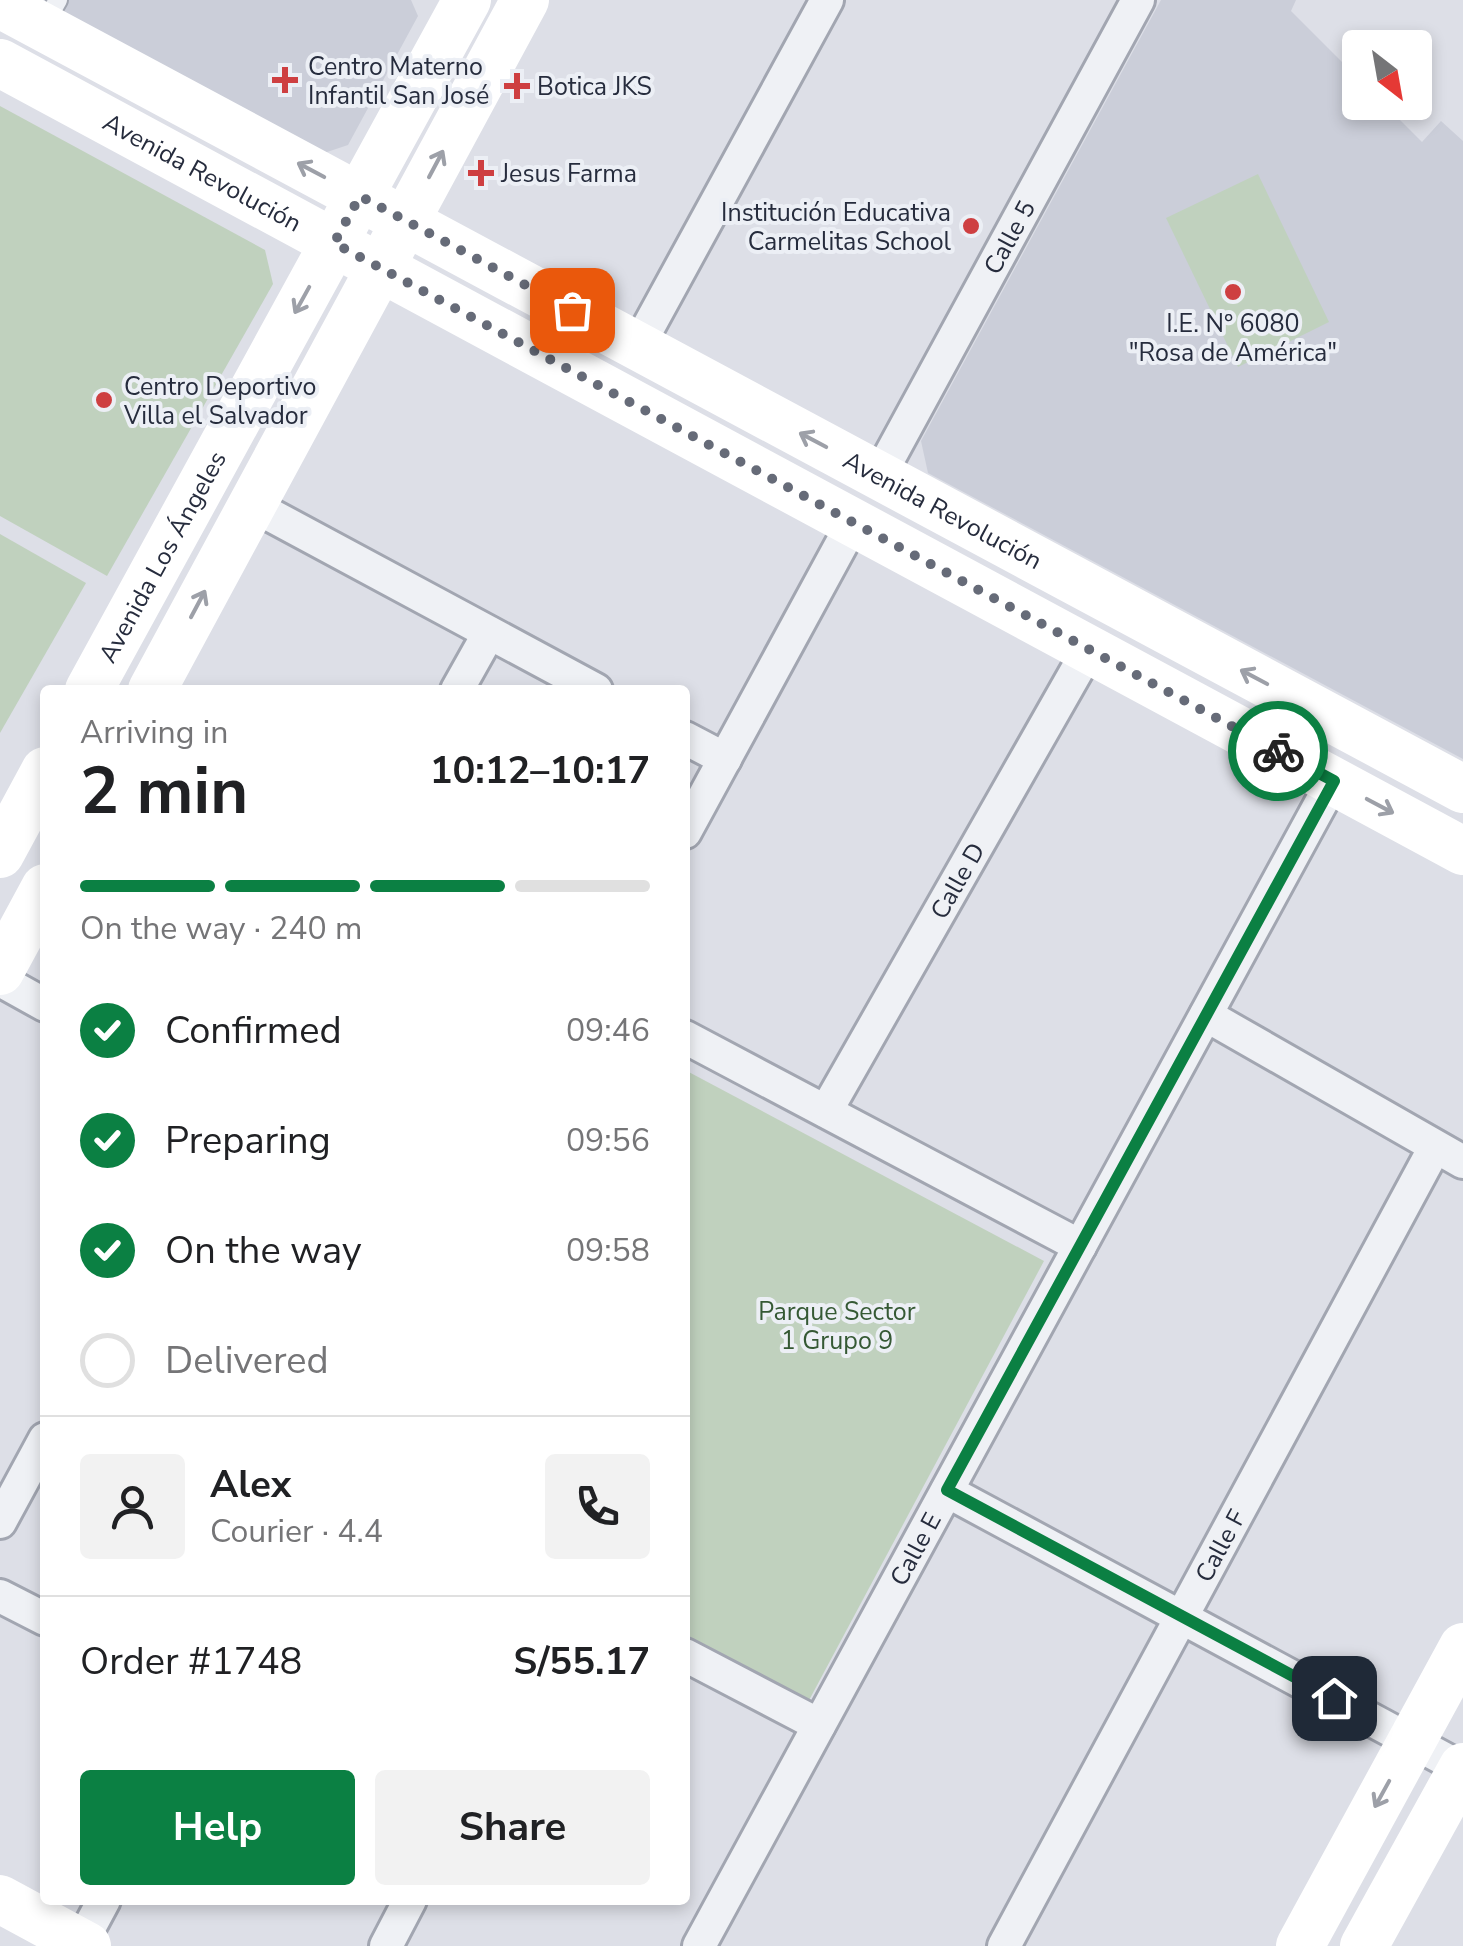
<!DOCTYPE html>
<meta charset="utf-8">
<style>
:root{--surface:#fff;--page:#f2f2f2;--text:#202124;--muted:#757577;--line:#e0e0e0;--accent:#0b8043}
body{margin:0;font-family:"Nunito Sans",sans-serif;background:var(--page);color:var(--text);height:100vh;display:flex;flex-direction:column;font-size:38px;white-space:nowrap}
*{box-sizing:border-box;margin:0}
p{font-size:32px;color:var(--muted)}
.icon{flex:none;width:55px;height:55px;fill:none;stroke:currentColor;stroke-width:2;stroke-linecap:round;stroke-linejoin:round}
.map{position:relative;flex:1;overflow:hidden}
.drawer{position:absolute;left:40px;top:685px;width:650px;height:1220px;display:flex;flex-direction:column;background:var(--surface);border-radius:10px;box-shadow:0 5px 15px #0003}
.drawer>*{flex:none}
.needle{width:65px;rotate:149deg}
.controls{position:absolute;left:1342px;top:30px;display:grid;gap:20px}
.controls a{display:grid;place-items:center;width:90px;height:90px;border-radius:10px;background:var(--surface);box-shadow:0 5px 15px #0003;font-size:50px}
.pin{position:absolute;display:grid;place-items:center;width:85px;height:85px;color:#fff;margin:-42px;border-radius:20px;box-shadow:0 5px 15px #0006}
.courier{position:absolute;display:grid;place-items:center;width:100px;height:100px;margin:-50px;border:8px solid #0b8043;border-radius:50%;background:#fff;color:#222;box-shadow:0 2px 12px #0007}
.summary em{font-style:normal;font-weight:700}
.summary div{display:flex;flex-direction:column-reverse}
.summary{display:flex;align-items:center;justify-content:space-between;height:170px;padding:0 40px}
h1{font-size:65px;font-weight:700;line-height:75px}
.bar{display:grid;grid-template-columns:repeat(4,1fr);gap:15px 10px;align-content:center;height:120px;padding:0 40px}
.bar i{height:12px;border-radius:8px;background:var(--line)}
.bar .current{background:var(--accent)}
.bar p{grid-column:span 4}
.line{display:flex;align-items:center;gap:25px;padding:0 40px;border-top:2px solid var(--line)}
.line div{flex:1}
.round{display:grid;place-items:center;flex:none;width:105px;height:105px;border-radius:10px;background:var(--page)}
ol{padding:0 40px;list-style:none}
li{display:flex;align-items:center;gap:30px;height:110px}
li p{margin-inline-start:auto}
li .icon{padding:10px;border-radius:50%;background:var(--accent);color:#fff;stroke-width:4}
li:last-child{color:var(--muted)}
li i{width:55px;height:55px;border:5px solid var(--line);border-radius:50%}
.cta{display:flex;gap:20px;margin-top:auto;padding:20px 40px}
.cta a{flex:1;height:115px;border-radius:10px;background:var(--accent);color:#fff;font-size:40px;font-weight:700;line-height:115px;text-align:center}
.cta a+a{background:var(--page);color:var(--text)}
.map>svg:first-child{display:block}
</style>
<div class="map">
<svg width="1463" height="1946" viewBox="0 0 1463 1946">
<rect width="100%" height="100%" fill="#dddfe7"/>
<!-- built -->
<g fill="#cbced9">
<path d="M34,0h377l7,16 -70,129 -24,8z"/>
<path d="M1161,0h135l-5,11 69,69v22l23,1 39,39 19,-21 22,20v618l-535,-286 -7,-32z"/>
</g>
<!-- green -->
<g fill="#c0d1be">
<path d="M0,106l265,144 8,34 -166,292 -107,-60z"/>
<path d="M1258,174l71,148 -91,45 -72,-149z"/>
<path d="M0,534l86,49 -86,150z"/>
<path d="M685,1070l359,191 -237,443 -122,-64z"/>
</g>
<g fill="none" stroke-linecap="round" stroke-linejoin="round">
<defs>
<path id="lane" d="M43,26l15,-26"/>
<g id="street">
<path d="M638,346l189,-346"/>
<path id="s1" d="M879,476l259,-476"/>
<path d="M252,505l344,185"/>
<path d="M457,690l32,-57"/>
<path d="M685,738l40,21"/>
<path d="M685,832l168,-309"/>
<path d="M0,980l45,25"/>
<path d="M1206,1015l257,147"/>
<path d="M685,1037l395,209"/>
<path id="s2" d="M826,1111l263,-462"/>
<path d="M947,1491l516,278"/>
<path d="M0,1522l45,-83"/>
<path d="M0,1596l45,23"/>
<path d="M685,1655l134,70"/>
<path d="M81,1943l23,-43"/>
<path d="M386,1946l24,-46"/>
<path id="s3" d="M699,1946l634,-1165"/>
<path id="s4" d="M1004,1946l431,-799"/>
</g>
</defs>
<!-- lane casing -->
<use href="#lane" stroke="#a2a6b1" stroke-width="22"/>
<!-- street casing -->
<use href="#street" stroke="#a2a6b1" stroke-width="38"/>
<!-- lane -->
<use href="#lane" stroke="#eff1f5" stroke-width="18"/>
<!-- street -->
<use href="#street" stroke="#eff1f5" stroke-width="32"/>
<!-- secondary -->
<g stroke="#fff" stroke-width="48">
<path id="s5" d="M0,4l1463,785"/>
<path id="s6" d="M0,63l1463,788"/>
<path id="s7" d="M89,690l378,-690"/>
<path d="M152,690l373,-690"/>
<path d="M0,854l45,-83"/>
<path d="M0,971l45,-83"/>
<path d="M0,1899l87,47"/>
<path d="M1300,1946l163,-299"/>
<path d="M1364,1946l99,-179"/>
</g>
</g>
<!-- one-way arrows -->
<defs><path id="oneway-shaft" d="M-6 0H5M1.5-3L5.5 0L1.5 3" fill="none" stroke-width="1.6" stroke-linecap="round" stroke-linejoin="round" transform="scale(2.5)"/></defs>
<g stroke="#9da0a8">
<use href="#oneway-shaft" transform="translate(436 164) rotate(-62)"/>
<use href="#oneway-shaft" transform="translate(311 170) rotate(-152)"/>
<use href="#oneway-shaft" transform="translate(302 300) rotate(119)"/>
<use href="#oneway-shaft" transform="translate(813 440) rotate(-152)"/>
<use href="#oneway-shaft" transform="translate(198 604) rotate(-62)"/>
<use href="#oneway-shaft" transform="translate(1254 677) rotate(-152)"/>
<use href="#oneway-shaft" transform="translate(1380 806) rotate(28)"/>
<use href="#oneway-shaft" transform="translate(1382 1794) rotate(119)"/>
</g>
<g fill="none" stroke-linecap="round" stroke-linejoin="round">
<!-- done -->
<path stroke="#666b78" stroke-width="10" stroke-dasharray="0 18" d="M572,310l-212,-114 -26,47 944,508"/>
<!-- route -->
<path stroke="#0b8043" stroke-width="12" d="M1278,751l56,30 -387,709 387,208"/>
</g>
<!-- markers -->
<g fill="#ce3f41" stroke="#eceff5" stroke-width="4">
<path d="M280 65h10v10h10v10h-10v10h-10v-10h-10v-10h10z"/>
<path d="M512 71h10v10h10v10h-10v10h-10v-10h-10v-10h10z"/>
<path d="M476 158h10v10h10v10h-10v10h-10v-10h-10v-10h10z"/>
<circle cx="971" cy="226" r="10"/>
<circle cx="1233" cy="292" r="10"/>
<circle cx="104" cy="400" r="10"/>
</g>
<g text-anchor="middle" stroke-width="8" stroke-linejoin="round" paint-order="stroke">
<!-- poi labels -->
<g font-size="25" fill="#262c3d" stroke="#eceff5" text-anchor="start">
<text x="308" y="75">Centro Materno<tspan x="308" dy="29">Infantil San José</tspan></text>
<text x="537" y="95">Botica JKS</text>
<text x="501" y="182">Jesus Farma</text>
<text x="951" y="221" text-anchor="end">Institución Educativa<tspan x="951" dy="29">Carmelitas School</tspan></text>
<text x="1233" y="332" text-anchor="middle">I.E. N° 6080<tspan x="1233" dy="29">"Rosa de América"</tspan></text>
<text x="124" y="395">Centro Deportivo<tspan x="124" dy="29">Villa el Salvador</tspan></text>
</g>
<!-- street labels -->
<g font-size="25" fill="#262c3d" stroke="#eceff5">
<text dy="9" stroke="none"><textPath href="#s6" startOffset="230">Avenida Revolución</textPath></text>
<text dy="9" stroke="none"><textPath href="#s1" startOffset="272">Calle 5</textPath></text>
<text dy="9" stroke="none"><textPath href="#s5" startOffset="1070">Avenida Revolución</textPath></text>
<text dy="9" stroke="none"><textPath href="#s7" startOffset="152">Avenida Los Ángeles</textPath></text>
<text dy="9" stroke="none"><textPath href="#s2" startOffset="265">Calle D</textPath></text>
<text dy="9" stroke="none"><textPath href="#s4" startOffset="455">Calle F</textPath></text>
<text dy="9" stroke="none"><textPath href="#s3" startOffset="452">Calle E</textPath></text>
</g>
<!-- park labels -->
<g font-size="25" fill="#355934" stroke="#eceff5">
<text x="837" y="1320">Parque Sector<tspan x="837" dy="29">1 Grupo 9</tspan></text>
</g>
</g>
</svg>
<div class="controls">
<a><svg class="needle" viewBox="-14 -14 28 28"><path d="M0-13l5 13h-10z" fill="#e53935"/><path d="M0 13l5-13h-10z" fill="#757577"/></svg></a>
</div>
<div class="pin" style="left:572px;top:310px;background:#ea580c"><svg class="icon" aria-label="bag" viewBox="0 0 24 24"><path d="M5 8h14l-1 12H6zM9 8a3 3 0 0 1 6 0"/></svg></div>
<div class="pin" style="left:1334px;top:1698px;background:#1f2937"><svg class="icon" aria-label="home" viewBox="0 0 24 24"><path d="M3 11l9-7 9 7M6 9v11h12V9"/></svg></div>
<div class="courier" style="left:1278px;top:751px"><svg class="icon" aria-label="bike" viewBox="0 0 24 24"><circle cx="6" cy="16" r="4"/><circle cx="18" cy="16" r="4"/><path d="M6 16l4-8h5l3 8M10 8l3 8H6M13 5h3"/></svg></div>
<section class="drawer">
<div class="summary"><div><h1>2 min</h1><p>Arriving in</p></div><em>10:12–10:17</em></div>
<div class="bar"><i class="current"></i><i class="current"></i><i class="current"></i><i></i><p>On the way · 240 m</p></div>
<ol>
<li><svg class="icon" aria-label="check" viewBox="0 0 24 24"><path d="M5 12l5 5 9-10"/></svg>Confirmed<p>09:46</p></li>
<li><svg class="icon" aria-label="check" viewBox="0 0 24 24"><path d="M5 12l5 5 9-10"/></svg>Preparing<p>09:56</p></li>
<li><svg class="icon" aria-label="check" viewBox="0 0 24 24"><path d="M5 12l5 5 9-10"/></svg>On the way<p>09:58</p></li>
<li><i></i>Delivered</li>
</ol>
<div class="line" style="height:180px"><a class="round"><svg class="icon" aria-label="person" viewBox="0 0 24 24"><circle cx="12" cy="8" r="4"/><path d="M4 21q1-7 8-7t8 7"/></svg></a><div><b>Alex</b><p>Courier · 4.4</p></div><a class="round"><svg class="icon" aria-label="phone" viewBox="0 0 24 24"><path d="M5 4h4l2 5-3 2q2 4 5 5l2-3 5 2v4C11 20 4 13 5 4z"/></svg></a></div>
<div class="line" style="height:130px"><div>Order #1748</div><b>S/55.17</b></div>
<div class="cta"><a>Help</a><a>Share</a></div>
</section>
</div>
